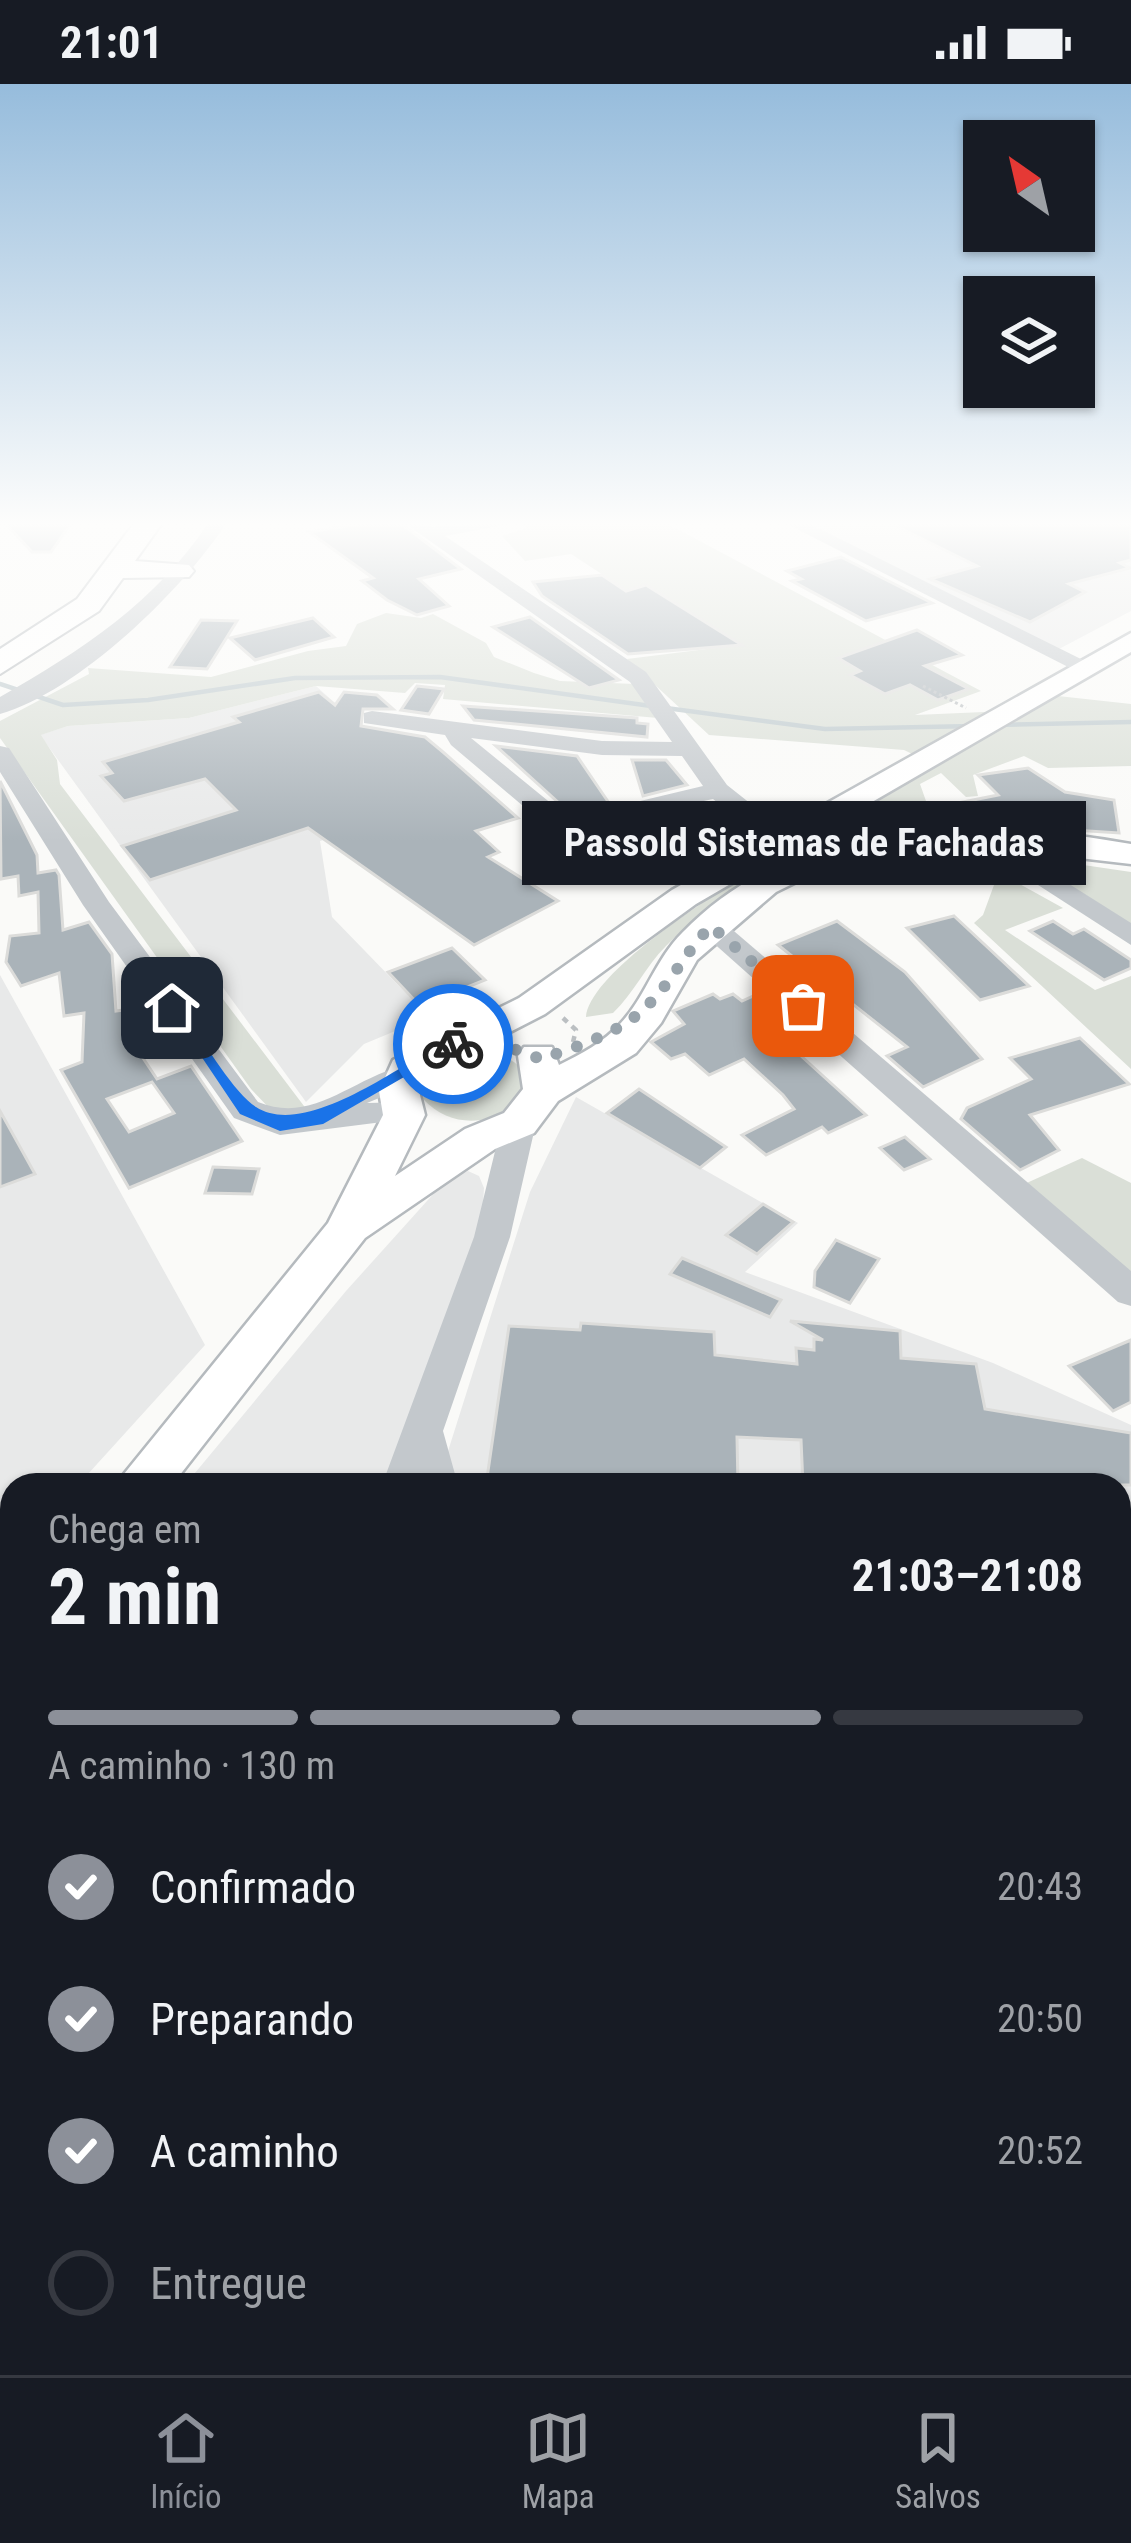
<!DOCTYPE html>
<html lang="pt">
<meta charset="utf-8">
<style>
:root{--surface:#171b24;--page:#20242c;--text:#f1f3f6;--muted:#9ea1a6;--line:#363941;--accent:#8c9099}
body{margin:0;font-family:"Roboto Condensed",sans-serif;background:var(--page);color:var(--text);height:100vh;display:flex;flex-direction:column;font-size:45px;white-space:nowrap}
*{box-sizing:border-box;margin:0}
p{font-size:39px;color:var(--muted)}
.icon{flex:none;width:66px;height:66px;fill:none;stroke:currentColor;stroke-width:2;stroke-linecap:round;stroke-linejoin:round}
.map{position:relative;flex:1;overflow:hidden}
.drawer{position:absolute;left:0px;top:1389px;width:1131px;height:903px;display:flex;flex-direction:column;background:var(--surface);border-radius:36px 36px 0 0;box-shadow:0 3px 9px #0004}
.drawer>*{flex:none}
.needle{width:78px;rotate:326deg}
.buttons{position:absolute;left:963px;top:36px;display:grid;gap:24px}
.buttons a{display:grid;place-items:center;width:132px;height:132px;border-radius:0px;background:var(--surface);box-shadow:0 3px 9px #0004;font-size:60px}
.pin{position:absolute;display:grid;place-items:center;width:102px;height:102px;color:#fff;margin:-51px;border-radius:24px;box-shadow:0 6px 18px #0006}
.courier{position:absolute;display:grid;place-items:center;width:120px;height:120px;margin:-60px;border:9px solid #1a73e8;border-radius:50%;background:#fff;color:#222;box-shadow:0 3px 15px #0007}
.bubble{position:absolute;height:84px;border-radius:0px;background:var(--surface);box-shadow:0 3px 9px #0004;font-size:39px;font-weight:700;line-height:84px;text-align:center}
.summary em{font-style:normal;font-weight:700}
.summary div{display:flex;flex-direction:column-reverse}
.summary{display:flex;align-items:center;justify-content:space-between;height:204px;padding:0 48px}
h1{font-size:78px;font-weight:700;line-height:90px}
.bar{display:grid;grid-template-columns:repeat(4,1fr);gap:18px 12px;align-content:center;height:144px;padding:0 48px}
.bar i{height:15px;border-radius:9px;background:var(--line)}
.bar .current{background:var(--accent)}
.bar p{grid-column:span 4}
ol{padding:0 48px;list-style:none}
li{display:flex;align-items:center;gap:36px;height:132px}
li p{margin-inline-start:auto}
li .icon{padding:12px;border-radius:50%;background:var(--accent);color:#fff;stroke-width:4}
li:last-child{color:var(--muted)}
li i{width:66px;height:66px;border:6px solid var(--line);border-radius:50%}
.status{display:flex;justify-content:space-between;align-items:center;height:84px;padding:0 60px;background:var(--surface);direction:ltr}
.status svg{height:33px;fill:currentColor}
.dock{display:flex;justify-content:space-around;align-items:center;height:168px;border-top:3px solid var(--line);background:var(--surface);font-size:33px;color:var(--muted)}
.dock a{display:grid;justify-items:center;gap:6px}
.dock .current{color:var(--accent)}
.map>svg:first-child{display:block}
</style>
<div class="status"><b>21:01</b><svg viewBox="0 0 49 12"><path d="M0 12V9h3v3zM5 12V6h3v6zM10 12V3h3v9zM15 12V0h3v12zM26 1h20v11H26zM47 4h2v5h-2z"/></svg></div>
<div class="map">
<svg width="1131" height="2291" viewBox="0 0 1131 2291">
<rect width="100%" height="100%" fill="#fafaf8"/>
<!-- built -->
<g fill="#e8e9e9">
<path d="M801,438h330v89l-74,39z"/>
<path d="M316,602l131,117 -127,38 12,76 97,100 -65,27 -58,58 -266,-367 28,-9 121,-8z"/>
<path d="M0,891l205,370 -127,140h-66v72l-12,13z"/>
<path d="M576,1013l222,126 -53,49 248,91 138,62v441l-12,-3v-378h-677l1,-18 87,-275z"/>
<path d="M468,1087l11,5 5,12 -2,33 -95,264h-202l161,-194 99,-110z"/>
</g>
<!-- green -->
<g fill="#dadfd7">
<path d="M520,438h144l317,169 -66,24 117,-5 26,-14 73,8v62l-83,2 -24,-12 -51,19 5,21 -12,1 -25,-24 -21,11 6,17 -52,14 -25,-1 86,-49 -31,-15 -195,-15 -82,-76 88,-11 -144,-94 -46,7 -23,-25 25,-8z"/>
<path d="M386,529l35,5 12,-4 53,29 8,14 40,16 26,8 75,3 23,34 -215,-19 2,-14 -30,-2 -10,10 -89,-7 -127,32 -121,8 -27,9 16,25 3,24 247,326 -34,2 -22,-23 -251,-351v-17l89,-47 -1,-6 123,9 97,-26 38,-5 11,-22z"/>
<path d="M847,730l16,25c-74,12 -145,54 -197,107 -21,21 -32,47 -53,67l-27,4c5,-58 208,-172 261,-203z"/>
<path d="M1036,774l95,14v52l-99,-63z"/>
<path d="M1016,798l47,26 -58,22 90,60 36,-14v93l-157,-146 9,-8 11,-30z"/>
<path d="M477,967c25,3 45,8 52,35l-18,25c-31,14 -63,15 -88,-12l4,-27 30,-18z"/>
<path d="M1082,1074l49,25v89l-111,-86z"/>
</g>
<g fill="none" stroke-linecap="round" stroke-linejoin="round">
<!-- stream -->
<g stroke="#bbc7cb" stroke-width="4.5">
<path d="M0,600l63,21 85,-5 147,-22 145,-1 211,29"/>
<path d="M666,624l159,21 149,-3"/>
<path d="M995,641l136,-3"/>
</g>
</g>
<!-- building -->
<g fill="#aab3b9" stroke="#dcdcda" stroke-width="3" fill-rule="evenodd">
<path d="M4,438h68l-21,30h-19z"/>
<path d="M371,438h28l62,47 -42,10 30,27 -32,9 -30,-15 -25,-19 11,-3 -64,-46z"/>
<path d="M888,438h243v38l-11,3 10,5 -61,16 16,8 -55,30 -100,-43 47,-13z"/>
<path d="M841,473l91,46 -66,18 -74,-40 9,-2 -14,-8z"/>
<path d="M602,491l24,16 20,-6 96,60 -114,9 -86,-58 -9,-14z"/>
<path d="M530,533l89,63 -30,8 -96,-61z"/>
<path d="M313,534l21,19 -79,23 -25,-22z"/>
<path d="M201,536l36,1 -30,48 -37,-2z"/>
<path d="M917,546l45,25 -37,11 44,23 -31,11 -28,-15 -25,9 -35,-19 10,-4 -22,-13z"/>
<path d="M417,602l27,3 -15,25 -28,-4z"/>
<path d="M319,608l16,13 9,-13 33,3 16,14h-30l-2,17 64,11 18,15 75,66 -42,13 23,21 -11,5 70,44 -84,44 -166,-117 -158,52 -28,-34 114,-36 -31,-31 -81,22 -23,-25 11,-3 -9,-11 136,-40 -6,-5z"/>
<path d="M463,622l174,12v5l11,1 -1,13 -173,-17z"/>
<path d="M496,662l81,10 32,47 -39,10z"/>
<path d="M632,676h34l21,25 -44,11z"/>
<path d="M1028,684l37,24 49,8 5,33 -92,-6 -4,-8 -95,7 -15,-14 85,-17 -20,-20z"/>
<path d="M0,697l37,74 1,18 18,-3 3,5 4,55 26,-8 23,32 4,57 23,-3v44l18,27 34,-13 51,75 -113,47 -68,-118 21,-8 2,-49 -20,3 -5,-43 -38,13 -15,-24 4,-26 29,-3 -1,-41 -19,4 -1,-20 -17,3zM152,998l22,31 -45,19 -22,-33z"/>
<path d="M954,832l75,70 -49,14 -73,-72z"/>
<path d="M837,837l68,51 77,87 -59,28 -36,-31 20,-9 -129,-102z"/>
<path d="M1053,837l20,13 11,-5 47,31v8l-27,12 -74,-49z"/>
<path d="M452,864l33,32 -65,26 -32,-34z"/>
<path d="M762,908l26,23 -21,10 99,90 -38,18 -6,-6 -56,28 -24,-20 52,-26 -11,-14 -39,-36 -35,16 -24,-21 -14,5 -20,-17 33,-18 -11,-13 40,-17 7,5 13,-5 9,7z"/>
<path d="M1080,954l49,46 -99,31 29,35 -39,20 -59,-51 6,-11 64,-29 -21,-21z"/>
<path d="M639,1005l87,58 -26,21 -93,-55z"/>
<path d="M0,1027l35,63 -35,13z"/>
<path d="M905,1053l25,22 -26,11 -24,-22z"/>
<path d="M213,1083l46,2 -7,25 -47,-1z"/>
<path d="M763,1120l30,18 -36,32 -31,-19z"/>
<path d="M836,1156l43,19 -29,44 -36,-16 1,-16z"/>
<path d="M682,1174l99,42 -11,17 -100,-43z"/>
<path d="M790,1237l110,10 1,27 75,6 9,45 146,24v52h-328l-2,-45 -64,-3 1,48h-252l23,-159 71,4 1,-7 133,9 1,23 82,9 -1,-16 18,2v-11l9,1z"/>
<path d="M1131,1256v62l-18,9 -44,-45z"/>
</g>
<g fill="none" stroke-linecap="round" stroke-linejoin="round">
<defs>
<g id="major">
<path d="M1131,549v19l-435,252 -151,110 -120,62 -6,15 6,24 -30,61 70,-47 39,-16 19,-24 -5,-33 6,-9h28l7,18c22,-11 45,-23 61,-41 25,-26 35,-64 62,-91 114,-119 297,-116 449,-89v20l-112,-13 -131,4 -57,10 -55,27 -79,68 -36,63 -25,30 -78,48 -24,32 -39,16 -130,89 -193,247h-57l213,-262 55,-108 -4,-24 14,-31 126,-62 153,-108z"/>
<path d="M12,1528v64l-12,5v-64z"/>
</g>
<path id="highway" d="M135,438h28l-28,39 54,4 5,6 -5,6 -66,1 -24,33 -99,63v-25l77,-50z"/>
</defs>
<!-- major casing -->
<use href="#major" stroke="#b5babe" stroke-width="5"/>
<!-- highway casing -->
<use href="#highway" stroke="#b4b9bd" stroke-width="4"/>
<!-- path-far1 -->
<path stroke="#bbbfc2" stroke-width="3" stroke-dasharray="3 3" stroke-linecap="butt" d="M923,602l43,22"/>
<!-- path -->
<path stroke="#bbbfc2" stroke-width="4.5" stroke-dasharray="6 6" stroke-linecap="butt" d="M563,934l13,12 -3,12"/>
<!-- minor -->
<g fill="#c3c8cc" fill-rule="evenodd">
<path d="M209,438h18c-43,67 -149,170 -227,192v-17c81,-46 157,-96 209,-175z"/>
<path d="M403,438l29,5 89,-5 -76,14 201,136 81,113 62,49v12h-18l-58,-47 -158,34 -104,-88 -6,-10 -81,-12v-10l8,-2 230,30 70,1 -42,-60zM471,654l131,17 80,1 21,30 -134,32z"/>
<path d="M783,438h23l291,145 -19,5z"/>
<path d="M0,662l9,2 100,154 149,200c54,22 90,-21 144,-36l16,11 -5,7 -46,19 47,-1 5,8 -5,8 -134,17 -46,-17 -151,-213 -83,-133z"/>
<path d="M990,750l141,89v22l-150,-97 -4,-6z"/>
<path d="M711,833l10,3 410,351v35l-13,-4 -417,-370 -4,-6z"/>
<path d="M519,1028l17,11 -26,114 -67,194 15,54h-76l92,-248 28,-114z"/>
<path d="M0,1590l12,5v64l-12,-5z"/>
<path d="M1119,1992l12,5v60l-12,-5z"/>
<path d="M82,2280h72l-4,11h-72z"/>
<path d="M436,2280h66l4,11h-66z"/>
<path d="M1046,2280h64l4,11h-64z"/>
</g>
<!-- major -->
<use href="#major" fill="#fff" fill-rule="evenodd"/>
<!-- highway -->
<use href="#highway" fill="#fff" fill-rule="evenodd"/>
</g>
<!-- sky -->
<linearGradient id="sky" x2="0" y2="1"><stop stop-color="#96bcdc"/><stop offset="0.58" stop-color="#fdfdfc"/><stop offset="1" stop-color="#fdfdfc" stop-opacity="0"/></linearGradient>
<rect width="1131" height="758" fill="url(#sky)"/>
<!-- route -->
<path fill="#1a73e8" d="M166,920h12c19,26 53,87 78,103 49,32 145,-42 191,-67l14,4 -138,80 -43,7 -40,-17z"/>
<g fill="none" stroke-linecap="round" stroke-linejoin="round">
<!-- done -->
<path stroke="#99a4ac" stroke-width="12" stroke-dasharray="0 21.6" d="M453,960l36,-4 52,19c38,-13 83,-27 110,-57 23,-24 36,-52 60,-76l92,80"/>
</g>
</svg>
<div class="buttons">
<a><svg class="needle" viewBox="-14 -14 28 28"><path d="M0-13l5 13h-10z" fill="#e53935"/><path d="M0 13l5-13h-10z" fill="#9ea1a6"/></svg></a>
<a><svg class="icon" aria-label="layers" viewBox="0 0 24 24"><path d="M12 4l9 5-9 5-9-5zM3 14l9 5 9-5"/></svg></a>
</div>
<div class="pin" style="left:803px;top:922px;background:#ea580c"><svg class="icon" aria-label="bag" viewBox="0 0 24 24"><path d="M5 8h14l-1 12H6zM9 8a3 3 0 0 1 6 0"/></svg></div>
<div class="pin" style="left:172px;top:924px;background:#1f2937"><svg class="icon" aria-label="home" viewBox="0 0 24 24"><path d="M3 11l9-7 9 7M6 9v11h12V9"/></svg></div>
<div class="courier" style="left:453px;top:960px"><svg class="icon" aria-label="bike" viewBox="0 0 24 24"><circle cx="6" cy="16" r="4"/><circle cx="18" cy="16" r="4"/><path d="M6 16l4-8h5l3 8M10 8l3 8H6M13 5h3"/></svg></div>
<div class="bubble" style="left:522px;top:717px;width:564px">Passold Sistemas de Fachadas</div>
<section class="drawer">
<div class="summary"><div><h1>2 min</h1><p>Chega em</p></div><em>21:03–21:08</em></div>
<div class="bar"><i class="current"></i><i class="current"></i><i class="current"></i><i></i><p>A caminho · 130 m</p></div>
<ol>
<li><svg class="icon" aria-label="check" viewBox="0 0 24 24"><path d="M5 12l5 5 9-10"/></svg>Confirmado<p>20:43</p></li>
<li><svg class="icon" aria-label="check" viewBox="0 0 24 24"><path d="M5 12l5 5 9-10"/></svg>Preparando<p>20:50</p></li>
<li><svg class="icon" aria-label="check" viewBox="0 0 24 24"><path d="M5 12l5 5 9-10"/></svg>A caminho<p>20:52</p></li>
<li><i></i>Entregue</li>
</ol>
</section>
</div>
<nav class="dock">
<a class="current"><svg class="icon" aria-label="home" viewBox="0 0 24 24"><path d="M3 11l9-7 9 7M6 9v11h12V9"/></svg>Início</a>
<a><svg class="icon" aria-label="map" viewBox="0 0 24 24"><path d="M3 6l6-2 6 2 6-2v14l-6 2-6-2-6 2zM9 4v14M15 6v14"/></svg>Mapa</a>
<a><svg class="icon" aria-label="saved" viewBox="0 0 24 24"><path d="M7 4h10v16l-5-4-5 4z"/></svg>Salvos</a>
</nav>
